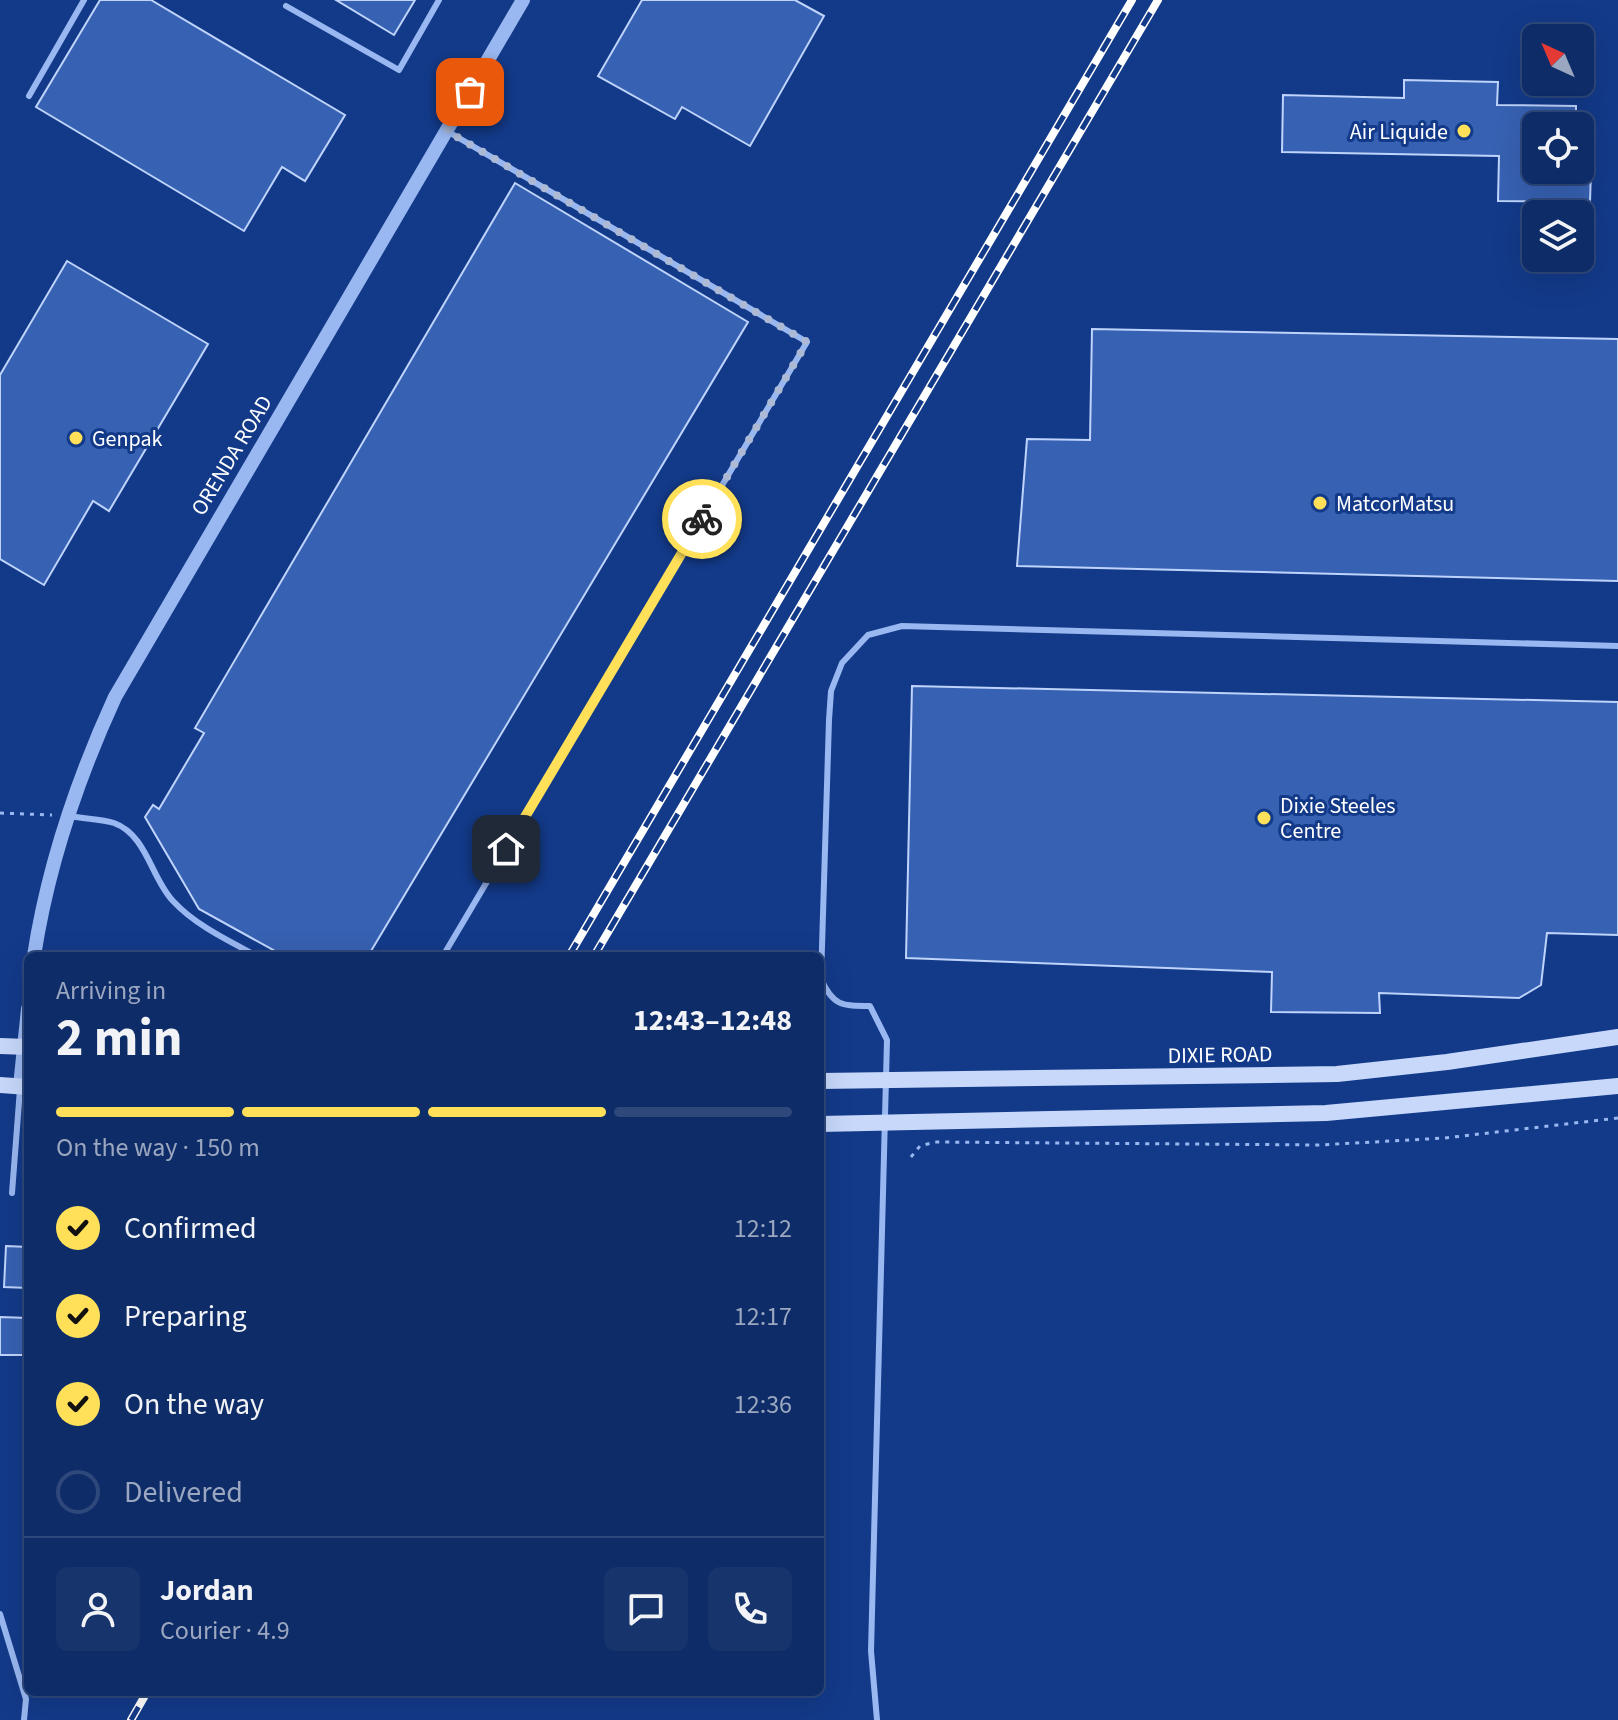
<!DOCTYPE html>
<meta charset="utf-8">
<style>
:root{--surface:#0e2c67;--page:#17346d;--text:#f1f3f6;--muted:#9ba7c0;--line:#2e487b;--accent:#ffe058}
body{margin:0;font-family:"Source Sans 3",sans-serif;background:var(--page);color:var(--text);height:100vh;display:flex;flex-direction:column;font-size:30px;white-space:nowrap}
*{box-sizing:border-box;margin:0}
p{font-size:26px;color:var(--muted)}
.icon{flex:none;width:44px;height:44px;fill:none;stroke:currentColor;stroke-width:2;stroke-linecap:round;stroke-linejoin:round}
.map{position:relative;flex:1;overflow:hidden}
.drawer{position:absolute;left:24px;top:952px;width:800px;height:744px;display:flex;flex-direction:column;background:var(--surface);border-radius:12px;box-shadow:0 8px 32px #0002,0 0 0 2px var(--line)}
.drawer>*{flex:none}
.needle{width:52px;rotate:316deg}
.controls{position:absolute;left:1522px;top:24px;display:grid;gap:16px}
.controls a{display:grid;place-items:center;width:72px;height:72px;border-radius:12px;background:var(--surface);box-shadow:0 8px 32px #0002,0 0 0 2px var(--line);font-size:40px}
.pin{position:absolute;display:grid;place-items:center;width:68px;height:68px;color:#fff;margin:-34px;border-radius:16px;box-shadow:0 4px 12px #0006}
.courier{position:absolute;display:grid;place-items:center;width:80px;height:80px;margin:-40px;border:6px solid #ffe058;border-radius:50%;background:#fff;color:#222;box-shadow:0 2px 10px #0007}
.overview em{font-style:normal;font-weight:700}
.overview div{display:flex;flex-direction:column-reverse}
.overview{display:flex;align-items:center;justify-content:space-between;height:136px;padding:0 32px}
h1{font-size:52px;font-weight:700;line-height:60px}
.bar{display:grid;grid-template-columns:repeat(4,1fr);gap:12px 8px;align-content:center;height:96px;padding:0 32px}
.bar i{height:10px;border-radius:6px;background:var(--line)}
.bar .on{background:var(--accent)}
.bar p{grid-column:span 4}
.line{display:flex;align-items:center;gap:20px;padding:0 32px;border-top:2px solid var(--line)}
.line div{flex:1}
.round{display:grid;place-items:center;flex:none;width:84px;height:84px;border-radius:12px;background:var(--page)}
ol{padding:0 32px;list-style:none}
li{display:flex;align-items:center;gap:24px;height:88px}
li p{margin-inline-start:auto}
li .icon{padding:8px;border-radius:50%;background:var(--accent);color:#111;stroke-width:4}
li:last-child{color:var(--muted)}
li i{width:44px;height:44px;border:4px solid var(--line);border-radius:50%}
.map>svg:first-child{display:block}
</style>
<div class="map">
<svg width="1618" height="1720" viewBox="0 0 1618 1720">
<rect width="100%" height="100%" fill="#133a89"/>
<!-- building -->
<g fill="#3761b2" stroke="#bfd4fc" stroke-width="2">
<path d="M100,0h51l194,115 -40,66 -23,-14 -38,64 -208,-124z"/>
<path d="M336,0h79l-21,35z"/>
<path d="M642,0h153l29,16 -74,130 -68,-39 -7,12 -77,-43z"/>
<path d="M1404,80l94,2 -1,23 79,1v20h-40v44h55l-1,32 -92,-1 1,-45 -217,-4 1,-57 121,3z"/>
<path d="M515,183l233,139 -380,634h-84l-85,-47 -54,-92 8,-12 6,4 45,-76 -9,-5z"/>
<path d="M67,261l141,83 -99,167 -16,-10 -49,84 -44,-26v-184z"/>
<path d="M1092,329l526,10v242l-601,-15 10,-127 63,1z"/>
<path d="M912,686l706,16v233l-71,-2 -6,52 -22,13 -140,-5 1,20 -109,-1 1,-40 -366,-14z"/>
<path d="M6,1246l22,1v41l-24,-1z"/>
<path d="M0,1317l28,1v37h-28z"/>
</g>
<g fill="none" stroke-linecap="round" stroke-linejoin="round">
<!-- path -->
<g stroke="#99b7f0" stroke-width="3" stroke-dasharray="4 6" stroke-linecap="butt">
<path d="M0,813l52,2"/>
<path d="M911,1157l9,-11 15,-4 384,3 126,-7 173,-20"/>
</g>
<!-- service -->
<g stroke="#99b7f0" stroke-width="6">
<path d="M286,6l113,64 40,-70"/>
<path d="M29,96l55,-96"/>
<path d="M70,816c14,3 31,3 44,7 33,12 37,55 59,78 22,24 56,40 84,55"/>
<path d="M443,956l364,-614 -360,-211"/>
<path d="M12,1193l8,-104"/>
<path d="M0,1614l26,85 -2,21"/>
<path d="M877,1720l-6,-69 16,-611 -17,-34c-28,0 -37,0 -49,-27l8,-259 2,-29 11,-28 26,-28 34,-9 716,20"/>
</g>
<!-- tertiary -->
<g stroke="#99b7f0" stroke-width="14">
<path d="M34,956c14,-91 43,-176 81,-259l408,-697"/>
<path d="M20,1086l8,-77"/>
</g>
<!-- secondary -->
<g stroke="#c7d8fb" stroke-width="16">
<path d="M0,1046l28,1"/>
<path d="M820,1081l517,-7 110,-12 171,-25"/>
<path d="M0,1085l28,2"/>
<path d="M820,1124l506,-11 292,-27"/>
</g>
<defs>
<g id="rail">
<path d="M569,956l563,-956"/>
<path d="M594,956l564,-956"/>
<path d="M131,1720l16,-28"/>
</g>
</defs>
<!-- rail casing -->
<use href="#rail" stroke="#fff" stroke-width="8"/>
<!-- rail -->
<use href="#rail" stroke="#133a89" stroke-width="5" stroke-dasharray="15" stroke-linecap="butt"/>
</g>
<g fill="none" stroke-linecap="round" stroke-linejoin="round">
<!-- done -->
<path stroke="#acbad6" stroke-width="8" stroke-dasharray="0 14.4" d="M470,92l-23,39 360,211 -105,177"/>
<!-- route -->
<path stroke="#ffe058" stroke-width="10" d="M506,849l196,-330"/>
</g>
<!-- markers -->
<g fill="#ffe058" stroke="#133a89" stroke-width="3">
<circle cx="1464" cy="131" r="8"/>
<circle cx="76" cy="438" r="8"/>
<circle cx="1320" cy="503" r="8"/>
<circle cx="1264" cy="818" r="8"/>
</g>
<g text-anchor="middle" stroke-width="6" stroke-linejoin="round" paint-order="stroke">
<!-- poi labels -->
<g font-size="22" fill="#fff" stroke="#133a89" text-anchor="start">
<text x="1448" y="139" text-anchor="end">Air Liquide</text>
<text x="92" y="446">Genpak</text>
<text x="1336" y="511">MatcorMatsu</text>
<text x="1280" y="813">Dixie Steeles<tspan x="1280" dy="25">Centre</tspan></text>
</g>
<!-- street labels -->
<g font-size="22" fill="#fff" stroke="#133a89">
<text transform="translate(231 455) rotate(-59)" y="8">ORENDA ROAD</text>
<text transform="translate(1220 1054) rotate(-1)" y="8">DIXIE ROAD</text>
</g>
</g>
</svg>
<div class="controls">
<a><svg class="needle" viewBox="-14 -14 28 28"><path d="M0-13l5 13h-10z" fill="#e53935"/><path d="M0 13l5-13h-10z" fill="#9ba7c0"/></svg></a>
<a><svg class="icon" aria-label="locate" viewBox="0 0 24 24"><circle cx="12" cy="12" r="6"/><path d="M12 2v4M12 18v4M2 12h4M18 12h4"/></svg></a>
<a><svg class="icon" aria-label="layers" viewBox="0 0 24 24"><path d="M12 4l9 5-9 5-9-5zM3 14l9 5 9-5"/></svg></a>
</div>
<div class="pin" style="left:470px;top:92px;background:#ea580c"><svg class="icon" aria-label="bag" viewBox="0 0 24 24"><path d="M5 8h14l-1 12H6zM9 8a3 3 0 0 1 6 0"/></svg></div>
<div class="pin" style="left:506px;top:849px;background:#1f2937"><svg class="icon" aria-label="home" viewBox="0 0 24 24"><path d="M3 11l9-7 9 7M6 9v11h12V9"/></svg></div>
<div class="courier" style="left:702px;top:519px"><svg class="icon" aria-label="bike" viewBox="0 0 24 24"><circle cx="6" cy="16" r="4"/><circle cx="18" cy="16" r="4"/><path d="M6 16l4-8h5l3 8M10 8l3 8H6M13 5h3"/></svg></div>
<section class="drawer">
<div class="overview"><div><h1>2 min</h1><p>Arriving in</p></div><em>12:43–12:48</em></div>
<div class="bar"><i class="on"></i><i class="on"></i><i class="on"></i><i></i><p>On the way · 150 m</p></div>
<ol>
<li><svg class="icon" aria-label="check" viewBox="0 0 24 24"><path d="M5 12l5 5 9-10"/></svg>Confirmed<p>12:12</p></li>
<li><svg class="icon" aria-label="check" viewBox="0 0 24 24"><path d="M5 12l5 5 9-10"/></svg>Preparing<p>12:17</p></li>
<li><svg class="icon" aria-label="check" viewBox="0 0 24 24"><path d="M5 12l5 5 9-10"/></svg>On the way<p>12:36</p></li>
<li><i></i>Delivered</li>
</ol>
<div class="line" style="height:144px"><a class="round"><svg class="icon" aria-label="person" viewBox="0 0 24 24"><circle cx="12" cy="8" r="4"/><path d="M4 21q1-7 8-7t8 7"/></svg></a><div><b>Jordan</b><p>Courier · 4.9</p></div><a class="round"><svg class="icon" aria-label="chat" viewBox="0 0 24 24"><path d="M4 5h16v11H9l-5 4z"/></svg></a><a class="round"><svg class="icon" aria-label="phone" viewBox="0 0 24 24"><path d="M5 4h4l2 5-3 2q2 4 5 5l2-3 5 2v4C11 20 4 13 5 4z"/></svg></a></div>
</section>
</div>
